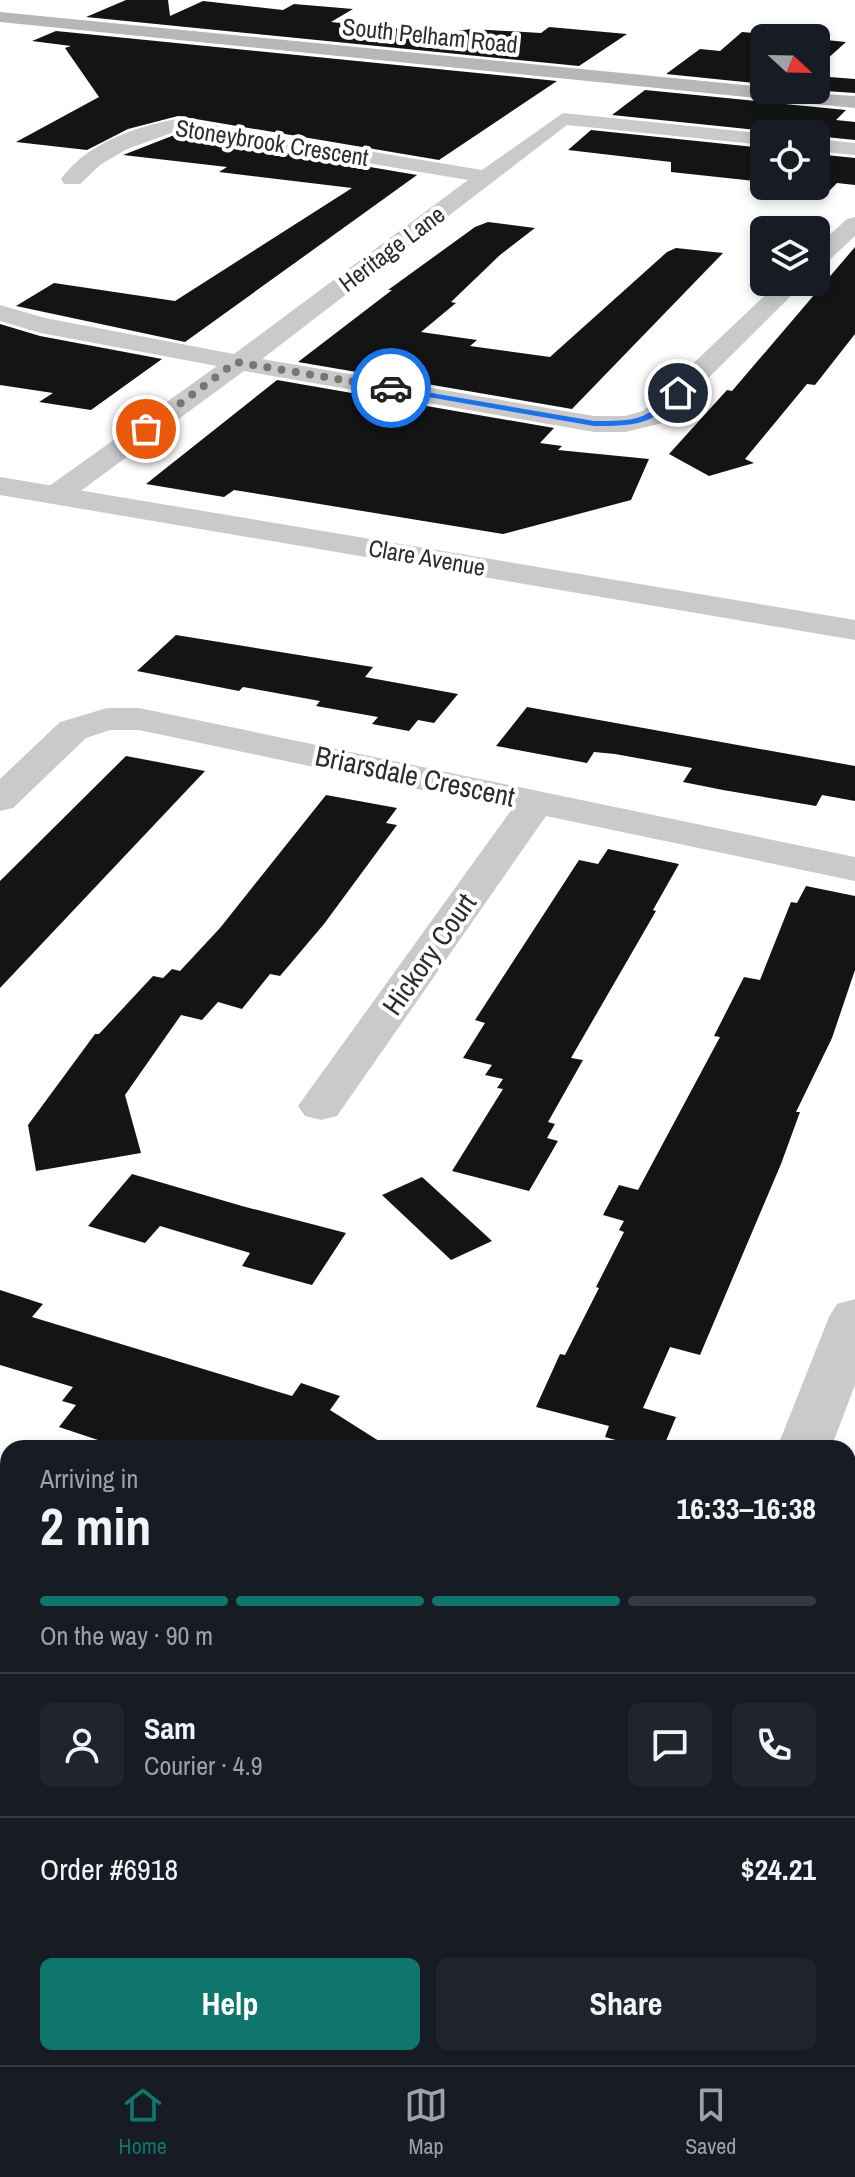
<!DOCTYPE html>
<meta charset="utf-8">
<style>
:root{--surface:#171b24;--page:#20242c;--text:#f1f3f6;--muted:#9ea1a6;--line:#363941;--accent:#0f766e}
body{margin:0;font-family:"Archivo Narrow",sans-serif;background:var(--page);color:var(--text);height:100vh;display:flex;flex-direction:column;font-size:30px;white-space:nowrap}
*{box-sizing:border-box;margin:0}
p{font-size:26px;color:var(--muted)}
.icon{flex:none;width:44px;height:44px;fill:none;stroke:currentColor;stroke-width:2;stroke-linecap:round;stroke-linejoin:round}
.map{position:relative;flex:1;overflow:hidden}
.side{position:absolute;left:0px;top:1440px;width:856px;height:626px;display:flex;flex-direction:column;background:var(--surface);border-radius:24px 24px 0 0;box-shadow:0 4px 12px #0003}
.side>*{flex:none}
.needle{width:52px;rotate:112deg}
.buttons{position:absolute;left:750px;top:24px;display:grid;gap:16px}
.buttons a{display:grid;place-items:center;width:80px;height:80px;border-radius:12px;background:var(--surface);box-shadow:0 4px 12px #0003;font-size:40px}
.pin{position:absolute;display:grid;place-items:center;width:68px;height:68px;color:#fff;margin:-34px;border:4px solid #fff;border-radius:50%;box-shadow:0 2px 8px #0007}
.courier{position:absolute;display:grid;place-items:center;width:80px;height:80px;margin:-40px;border:6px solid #1a73e8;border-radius:50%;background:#fff;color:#222;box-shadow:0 2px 10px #0007}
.overview em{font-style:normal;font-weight:700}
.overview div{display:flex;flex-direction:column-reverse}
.overview{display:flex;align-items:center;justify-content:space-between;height:136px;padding:0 40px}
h1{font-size:52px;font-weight:700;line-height:60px}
.bar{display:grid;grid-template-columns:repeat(4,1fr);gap:12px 8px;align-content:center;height:96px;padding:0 40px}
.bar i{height:10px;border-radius:6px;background:var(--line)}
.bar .selected{background:var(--accent)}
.bar p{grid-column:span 4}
.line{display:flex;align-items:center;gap:20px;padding:0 40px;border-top:2px solid var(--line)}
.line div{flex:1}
.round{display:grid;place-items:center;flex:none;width:84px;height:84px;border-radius:12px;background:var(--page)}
.button{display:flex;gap:16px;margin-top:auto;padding:16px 40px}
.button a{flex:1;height:92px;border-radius:12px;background:var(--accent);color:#fff;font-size:32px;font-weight:700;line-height:92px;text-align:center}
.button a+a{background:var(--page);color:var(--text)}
.dock{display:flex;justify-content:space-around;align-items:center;height:112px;border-top:2px solid var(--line);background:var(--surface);font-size:22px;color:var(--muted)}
.dock a{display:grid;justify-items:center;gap:4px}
.dock .selected{color:var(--accent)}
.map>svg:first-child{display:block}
</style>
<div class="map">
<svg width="855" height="2065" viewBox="0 0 855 2065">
<rect width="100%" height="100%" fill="#fff"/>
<!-- building -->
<g fill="#141414">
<path d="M126,0h42l2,16 33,-15 80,9 11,-6 59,5 -22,13 113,11 27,-4 70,4 8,-6 78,7 -48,32 -493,-49z"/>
<path d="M56,31l501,50 -118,79 -261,-44 -50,13 -41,21 -71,-8 83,-45 -34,-49 6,-2 -39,-5z"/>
<path d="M742,32l63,6h-41v46l-98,-10 34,-25 20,2z"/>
<path d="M816,39l30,3 -30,27z"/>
<path d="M816,76l39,3v14l-45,-3h6z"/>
<path d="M645,90l201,20 -10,10 19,2v18l-243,-25z"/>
<path d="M591,130l173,18v34l-93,-10v-10l-103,-12z"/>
<path d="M177,134l240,41 -232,167 -169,-36 38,-23 121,18 177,-113 -133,-16 8,-5 -104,-12z"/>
<path d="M816,154l39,4v27l-18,-2 -7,7 -33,-4h19z"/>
<path d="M488,222l47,6 -35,27 -49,47 5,1 -35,29 56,8 -7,6 80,11 117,-105 9,-4 47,5 -151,156 -274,-47 94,-72h-4l87,-63z"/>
<path d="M855,247v87l-40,51 -8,-1 -62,75 9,4 -45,13 -40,-22 58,-64 5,1z"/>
<path d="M0,324l40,12 122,23 -71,51 -52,-8 14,-9 -53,-8z"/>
<path d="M277,380l277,48 -14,15 22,3 -4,4 91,9 -18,41 -128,34 -269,-44 -10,7 -78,-13z"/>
<path d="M176,635l197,32 -8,10 93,17 -24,29 -16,-3 -9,11 -37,-7 6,-7 -62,-11 4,-5 -77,-14 -4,4 -102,-20z"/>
<path d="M527,707l328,59v35l-33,-6 -6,11 -93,-16 -40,-8 9,-14 -77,-14 -21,-2 -7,11 -91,-17z"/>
<path d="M126,756l79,15 -205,217v-107z"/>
<path d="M326,795l71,13 -11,15 11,2 -73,99 -44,52 -10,-2 -28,35 -24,-7 -16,18 -21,-5 -56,80 16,58 -105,18 -8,-46 67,-91h4l54,-58 10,2 9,-9 8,2 40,-43z"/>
<path d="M608,849l71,15 -26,46 3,1 -85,147 12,2 -35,62 7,2 -8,14 11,3 -29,50 -77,-20 51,-82 -6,-1 6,-9 -18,-4 7,-10 -29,-7 22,-35 -10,-3 104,-160 19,4z"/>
<path d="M806,886l49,10v74l-23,68 -36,74h4l-19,52 -81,191 -30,-8 -27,61 33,9 -13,31h-19l-39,-11 4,-11 -73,-19 24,-53 5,1 34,-67 -3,-1 28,-55 -5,-2 5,-9 -21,-6 16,-30 19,5 82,-153 -6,-1 30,-59 16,3 31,-78 6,1z"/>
<path d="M132,1174l110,32 104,27 -34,52 -70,-19 8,-13 -90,-27 -15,17 -57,-17z"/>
<path d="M422,1177l70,64 -41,19 -69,-65z"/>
<path d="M0,1290l43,14 -11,13 260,79 9,-13 39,13 -10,14 60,38h-268l-63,-21 17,-22 -14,-4 11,-14 -73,-22z"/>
</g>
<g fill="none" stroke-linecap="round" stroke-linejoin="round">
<!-- minor -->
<g fill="#cacaca" fill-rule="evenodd">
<path d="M563,113l206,21h-5v11l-197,-20 -305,234 332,57h31l18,-5 136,-129h26l-142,141 -38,9h-31l-350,-61 -177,130h-22l-4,-6 4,-6 172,-123 -176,-33 -41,-12v-16l45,13 189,36 234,-174 -291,-49 -50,18 -27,16 -20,19h-16l-3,-5c25,-35 75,-53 116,-60l305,51z"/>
<path d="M816,139l39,4v12l-39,-4z"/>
<path d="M855,217v19l-31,29 -8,2v-20l31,-28z"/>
<path d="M107,708h32l716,149v24l-309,-65 -209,300 -16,4 -16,-4 -7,-10 214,-297 -373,-79h-29l-24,8 -73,70 -13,3v-32l60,-57z"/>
<path d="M855,1299v86l-24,63h-54l52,-131 8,-13z"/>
<path d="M0,1514l8,3v44l-8,-3z"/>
<path d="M430,2058h70v7h-72z"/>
</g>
<!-- tertiary -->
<path fill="#cacaca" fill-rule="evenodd" d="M0,477l855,143v20l-855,-145z"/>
<!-- secondary -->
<path fill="#b7b7b7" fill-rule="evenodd" d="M0,12l764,75v3l91,6v12l-855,-86z"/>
</g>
<!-- route -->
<path fill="#1a73e8" d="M391,386l203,35c43,0 50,0 81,-30l7,2c-28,32 -46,33 -88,33l-206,-36z"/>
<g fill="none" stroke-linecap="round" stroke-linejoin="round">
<!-- done -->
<path stroke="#767676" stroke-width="8" stroke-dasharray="0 14.4" d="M146,429l90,-67 155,26"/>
</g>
<g text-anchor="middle" stroke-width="8" stroke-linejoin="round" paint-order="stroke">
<!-- far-street labels -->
<g font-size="24" fill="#2d2d2d" stroke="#fff">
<text transform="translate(430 36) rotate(6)" y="8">South Pelham Road</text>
<text transform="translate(272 143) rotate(9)" y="8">Stoneybrook Crescent</text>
<text transform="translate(392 249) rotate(-37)" y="8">Heritage Lane</text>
<text transform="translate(427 558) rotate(10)" y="8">Clare Avenue</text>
</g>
<!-- street labels -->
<g font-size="28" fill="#2d2d2d" stroke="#fff">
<text transform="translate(415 776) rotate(12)" y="10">Briarsdale Crescent</text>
<text transform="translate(429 954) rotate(-55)" y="10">Hickory Court</text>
</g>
</g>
</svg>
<div class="buttons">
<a><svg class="needle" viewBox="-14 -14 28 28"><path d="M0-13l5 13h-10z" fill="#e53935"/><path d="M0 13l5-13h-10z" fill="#9ea1a6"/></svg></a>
<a><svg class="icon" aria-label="locate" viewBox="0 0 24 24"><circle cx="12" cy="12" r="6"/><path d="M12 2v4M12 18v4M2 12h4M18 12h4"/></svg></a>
<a><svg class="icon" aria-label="layers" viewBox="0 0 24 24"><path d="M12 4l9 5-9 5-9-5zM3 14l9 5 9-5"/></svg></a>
</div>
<div class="pin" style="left:146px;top:429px;background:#ea580c"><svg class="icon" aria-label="bag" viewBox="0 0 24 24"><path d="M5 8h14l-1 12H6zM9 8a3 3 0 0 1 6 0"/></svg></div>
<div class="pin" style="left:678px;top:393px;background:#1f2937"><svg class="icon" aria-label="home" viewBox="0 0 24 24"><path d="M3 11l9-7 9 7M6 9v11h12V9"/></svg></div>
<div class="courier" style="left:391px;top:388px"><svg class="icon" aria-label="car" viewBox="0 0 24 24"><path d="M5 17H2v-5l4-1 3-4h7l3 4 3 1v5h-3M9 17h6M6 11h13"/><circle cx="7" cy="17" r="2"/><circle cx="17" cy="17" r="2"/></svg></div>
<section class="side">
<div class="overview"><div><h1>2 min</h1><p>Arriving in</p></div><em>16:33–16:38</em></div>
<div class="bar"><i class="selected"></i><i class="selected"></i><i class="selected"></i><i></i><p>On the way · 90 m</p></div>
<div class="line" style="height:144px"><a class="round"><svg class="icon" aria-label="person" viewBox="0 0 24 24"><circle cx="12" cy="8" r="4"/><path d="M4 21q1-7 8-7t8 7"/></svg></a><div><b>Sam</b><p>Courier · 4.9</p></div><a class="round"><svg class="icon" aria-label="chat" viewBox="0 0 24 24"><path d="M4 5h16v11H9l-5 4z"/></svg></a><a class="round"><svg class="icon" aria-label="phone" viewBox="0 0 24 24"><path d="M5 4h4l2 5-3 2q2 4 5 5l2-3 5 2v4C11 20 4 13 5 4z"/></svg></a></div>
<div class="line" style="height:104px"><div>Order #6918</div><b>$24.21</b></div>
<div class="button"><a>Help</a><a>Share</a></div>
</section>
</div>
<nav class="dock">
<a class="selected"><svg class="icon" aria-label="home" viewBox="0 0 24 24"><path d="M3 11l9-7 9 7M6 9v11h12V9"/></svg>Home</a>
<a><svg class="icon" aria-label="map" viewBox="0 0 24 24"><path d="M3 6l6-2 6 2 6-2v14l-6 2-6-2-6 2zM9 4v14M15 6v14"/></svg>Map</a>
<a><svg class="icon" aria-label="saved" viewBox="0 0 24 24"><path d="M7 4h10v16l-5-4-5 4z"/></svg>Saved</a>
</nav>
